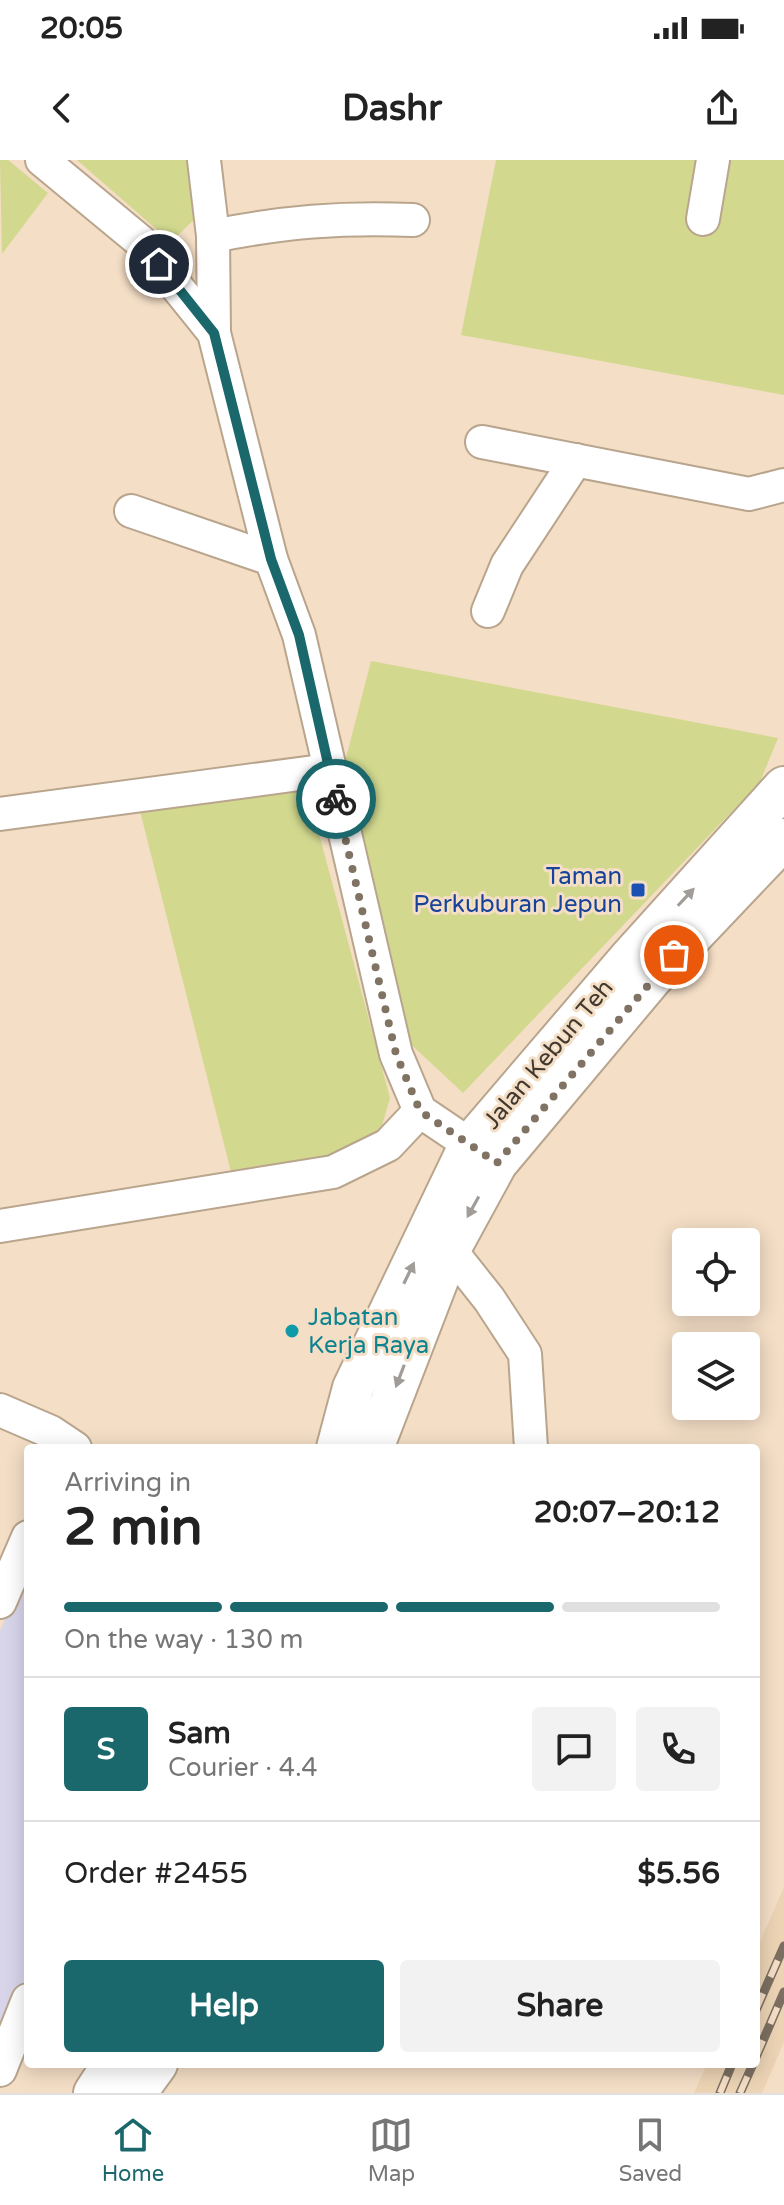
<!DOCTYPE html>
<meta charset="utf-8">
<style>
:root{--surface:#fff;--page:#f2f2f2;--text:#222;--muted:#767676;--line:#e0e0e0;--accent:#1b686c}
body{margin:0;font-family:"Varela Round",sans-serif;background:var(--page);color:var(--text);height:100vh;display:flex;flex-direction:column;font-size:30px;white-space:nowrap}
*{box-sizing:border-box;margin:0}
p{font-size:26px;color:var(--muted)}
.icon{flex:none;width:44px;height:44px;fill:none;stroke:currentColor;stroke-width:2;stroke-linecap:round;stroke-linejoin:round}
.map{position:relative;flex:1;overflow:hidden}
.side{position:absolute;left:24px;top:1284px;width:736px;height:624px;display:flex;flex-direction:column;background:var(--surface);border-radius:8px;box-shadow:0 4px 20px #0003}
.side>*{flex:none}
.buttons{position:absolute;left:672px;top:1068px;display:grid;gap:16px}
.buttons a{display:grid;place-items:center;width:88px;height:88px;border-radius:8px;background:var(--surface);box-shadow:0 4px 20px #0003;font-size:40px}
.pin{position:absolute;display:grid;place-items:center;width:68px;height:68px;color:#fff;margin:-34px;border:4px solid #fff;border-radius:50%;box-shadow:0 2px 8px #0007}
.courier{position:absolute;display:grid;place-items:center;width:80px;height:80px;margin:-40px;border:6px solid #1b686c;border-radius:50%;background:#fff;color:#222;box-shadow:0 2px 10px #0007}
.summary em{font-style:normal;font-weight:700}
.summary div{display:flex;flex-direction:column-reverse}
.summary{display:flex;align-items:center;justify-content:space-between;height:136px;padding:0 40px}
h1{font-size:52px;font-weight:700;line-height:60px}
.bar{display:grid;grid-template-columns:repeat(4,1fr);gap:12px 8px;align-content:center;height:96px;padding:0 40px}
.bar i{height:10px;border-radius:6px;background:var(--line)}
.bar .active{background:var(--accent)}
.bar p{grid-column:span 4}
.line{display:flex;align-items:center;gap:20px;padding:0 40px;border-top:2px solid var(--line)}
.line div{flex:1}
.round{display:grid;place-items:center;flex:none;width:84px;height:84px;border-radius:8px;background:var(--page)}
.cta{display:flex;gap:16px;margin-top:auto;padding:16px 40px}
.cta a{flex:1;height:92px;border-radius:8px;background:var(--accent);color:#fff;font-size:32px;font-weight:700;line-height:92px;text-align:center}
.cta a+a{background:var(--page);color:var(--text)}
.status{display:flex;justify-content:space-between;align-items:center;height:56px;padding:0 40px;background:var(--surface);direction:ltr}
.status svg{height:22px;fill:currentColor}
header{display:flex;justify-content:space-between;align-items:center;height:104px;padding:0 40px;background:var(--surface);font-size:36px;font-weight:700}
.tab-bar{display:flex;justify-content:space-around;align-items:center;height:112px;border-top:2px solid var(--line);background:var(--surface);font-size:22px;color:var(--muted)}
.tab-bar a{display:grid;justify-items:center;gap:4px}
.tab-bar .active{color:var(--accent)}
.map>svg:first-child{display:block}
</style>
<div class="status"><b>20:05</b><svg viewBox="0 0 49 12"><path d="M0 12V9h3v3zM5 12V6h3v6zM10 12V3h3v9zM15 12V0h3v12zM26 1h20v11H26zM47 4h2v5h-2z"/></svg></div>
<header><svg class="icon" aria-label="back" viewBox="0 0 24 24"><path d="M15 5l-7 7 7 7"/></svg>Dashr<svg class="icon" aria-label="share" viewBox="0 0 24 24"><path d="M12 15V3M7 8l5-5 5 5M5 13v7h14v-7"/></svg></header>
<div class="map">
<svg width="784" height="1933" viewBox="0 0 784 1933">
<rect width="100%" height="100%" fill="#f4dec6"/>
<!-- commercial -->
<path fill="#d8d5eb" d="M28,1406v404l-28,72v-411z"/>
<!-- built -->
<path fill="#ecd3b4" d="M784,1727v155l-22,51h-68l13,-29h49v-113z"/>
<!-- green -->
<g fill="#d2d98f">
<path d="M0,0h8l40,33 -46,61z"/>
<path d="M77,0h118l11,48 -35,34z"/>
<path d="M496,0h288v235l-323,-60z"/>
<path d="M371,501l407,77 -18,44 -297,311 -60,-56 -59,-271z"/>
<path d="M304,618l86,320 -15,52 -142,30 -94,-373z"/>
</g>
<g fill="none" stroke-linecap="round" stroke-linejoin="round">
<defs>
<g id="minor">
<path d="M42,0l98,81 74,92 57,226 28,76 97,419 24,57 68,46"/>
<path d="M204,0l9,76 1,97"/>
<path d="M703,59l10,-59"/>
<path d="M213,76c70,-14 128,-19 200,-16"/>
<path d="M482,282l267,52 35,-9"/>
<path d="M131,351l140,48"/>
<path d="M488,451l19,-46 69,-105"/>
<path d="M0,654l329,-44"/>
<path d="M0,1066l333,-54 55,-27 32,-34"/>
<path d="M439,1076l50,63 36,55 6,94"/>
<path d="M0,1250l51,22 24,16"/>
<path d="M0,1442l28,-65"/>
<path d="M0,1910l28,-70"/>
</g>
<g id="major">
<path d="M337,1288l16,-60 116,-242 159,-186 156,-173"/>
<path d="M373,1288l76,-197 48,-88 155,-185 132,-139"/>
<path d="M94,1933l19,-29"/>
<path d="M136,1933l21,-29"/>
</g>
</defs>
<!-- minor casing -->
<use href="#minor" stroke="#b9a58d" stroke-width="36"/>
<!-- major casing -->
<use href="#major" stroke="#b9a58d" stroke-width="44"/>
<!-- minor -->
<use href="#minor" stroke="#fff" stroke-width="32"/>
<!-- major -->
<use href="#major" stroke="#fff" stroke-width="40"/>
<defs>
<g id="rail">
<path d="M756,1850l28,-64"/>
<path d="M756,1897l28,-65"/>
<path d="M720,1933l12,-29"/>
<path d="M740,1933l13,-29"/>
</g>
</defs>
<!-- rail casing -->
<use href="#rail" stroke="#7c6f61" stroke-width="9"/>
<!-- rail -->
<use href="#rail" stroke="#f4dec6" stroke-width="6" stroke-dasharray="18" stroke-linecap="butt"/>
</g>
<!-- one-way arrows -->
<defs><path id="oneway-solid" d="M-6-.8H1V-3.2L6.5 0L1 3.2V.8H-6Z" transform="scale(2)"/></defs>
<g fill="#a09c97">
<use href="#oneway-solid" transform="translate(686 737) rotate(-47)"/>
<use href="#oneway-solid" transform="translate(473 1047) rotate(119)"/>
<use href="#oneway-solid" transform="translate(409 1113) rotate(-64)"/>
<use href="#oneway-solid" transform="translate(400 1216) rotate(111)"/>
</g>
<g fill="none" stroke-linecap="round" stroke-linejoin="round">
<!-- done -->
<path stroke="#807364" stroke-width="8" stroke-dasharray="0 14.4" d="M336,639l60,255 24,57 77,52 177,-208"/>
<!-- route -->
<path stroke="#1b686c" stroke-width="10" d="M159,104l55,69 57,226 28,76 37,164"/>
</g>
<!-- markers -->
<rect fill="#1a4fb4" stroke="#f4dec6" stroke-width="3" x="630" y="722" width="16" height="16" rx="4"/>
<circle fill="#0f9aa8" stroke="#f4dec6" stroke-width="3" cx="292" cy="1171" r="8"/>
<g text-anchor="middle" stroke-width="6" stroke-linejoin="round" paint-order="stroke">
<!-- transit labels -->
<g font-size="24" fill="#164399" stroke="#f4dec6" text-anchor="end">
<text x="622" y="724">Taman<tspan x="622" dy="28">Perkuburan Jepun</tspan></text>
</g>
<!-- street labels -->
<g font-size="24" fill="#41392f" stroke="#f4dec6">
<text transform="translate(548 894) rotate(-50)" y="8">Jalan Kebun Teh</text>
</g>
<!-- culture labels -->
<g font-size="24" fill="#0d838f" stroke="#f4dec6" text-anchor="start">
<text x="308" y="1165">Jabatan<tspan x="308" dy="28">Kerja Raya</tspan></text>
</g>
</g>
</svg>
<div class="buttons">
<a><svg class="icon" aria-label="locate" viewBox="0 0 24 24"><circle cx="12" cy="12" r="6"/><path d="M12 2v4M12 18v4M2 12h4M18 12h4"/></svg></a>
<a><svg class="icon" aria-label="layers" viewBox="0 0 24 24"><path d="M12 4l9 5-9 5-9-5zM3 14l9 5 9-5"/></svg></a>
</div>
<div class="pin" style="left:674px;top:795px;background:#ea580c"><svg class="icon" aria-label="bag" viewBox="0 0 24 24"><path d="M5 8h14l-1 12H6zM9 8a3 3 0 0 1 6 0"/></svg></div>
<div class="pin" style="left:159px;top:104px;background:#1f2937"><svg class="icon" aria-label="home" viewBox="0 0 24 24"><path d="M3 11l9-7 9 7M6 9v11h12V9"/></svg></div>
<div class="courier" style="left:336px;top:639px"><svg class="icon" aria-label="bike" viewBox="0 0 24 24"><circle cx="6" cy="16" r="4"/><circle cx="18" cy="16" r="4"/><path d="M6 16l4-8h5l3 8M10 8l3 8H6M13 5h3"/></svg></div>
<section class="side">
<div class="summary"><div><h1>2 min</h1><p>Arriving in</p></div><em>20:07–20:12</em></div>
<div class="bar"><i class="active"></i><i class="active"></i><i class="active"></i><i></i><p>On the way · 130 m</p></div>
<div class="line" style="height:144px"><b class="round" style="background:var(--accent);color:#fff">S</b><div><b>Sam</b><p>Courier · 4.4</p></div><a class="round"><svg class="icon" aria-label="chat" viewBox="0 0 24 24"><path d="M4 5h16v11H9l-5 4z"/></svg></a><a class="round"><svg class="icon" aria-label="phone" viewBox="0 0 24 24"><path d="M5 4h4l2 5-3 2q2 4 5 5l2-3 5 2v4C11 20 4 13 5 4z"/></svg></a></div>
<div class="line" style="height:104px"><div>Order #2455</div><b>$5.56</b></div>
<div class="cta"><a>Help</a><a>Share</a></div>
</section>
</div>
<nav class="tab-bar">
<a class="active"><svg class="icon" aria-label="home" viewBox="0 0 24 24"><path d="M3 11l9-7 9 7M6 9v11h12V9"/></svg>Home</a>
<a><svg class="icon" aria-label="map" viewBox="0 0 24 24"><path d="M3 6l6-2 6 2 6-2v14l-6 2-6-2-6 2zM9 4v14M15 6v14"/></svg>Map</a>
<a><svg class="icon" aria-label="saved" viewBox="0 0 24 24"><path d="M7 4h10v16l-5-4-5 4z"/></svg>Saved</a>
</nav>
